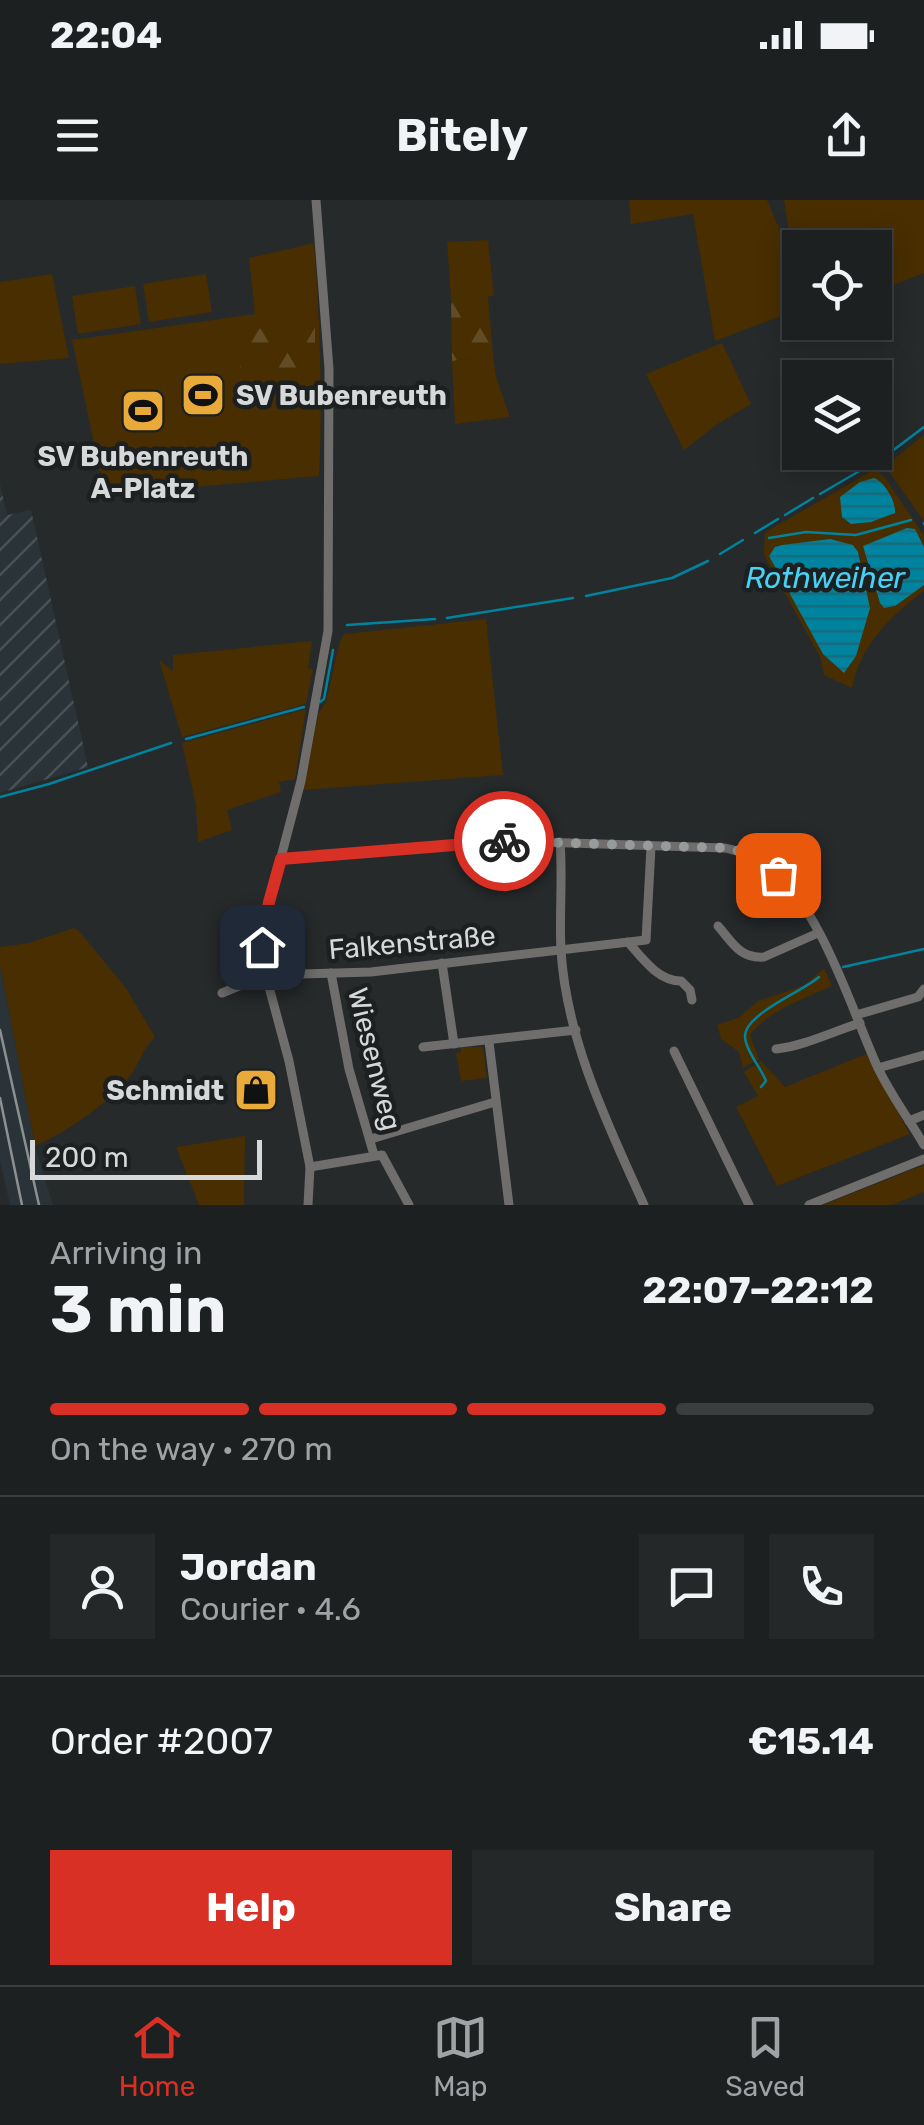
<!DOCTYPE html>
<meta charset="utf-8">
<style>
:root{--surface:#1c2020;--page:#252829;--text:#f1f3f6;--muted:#a0a3a5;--line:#3a3e3e;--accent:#d93025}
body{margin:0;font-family:Rubik,sans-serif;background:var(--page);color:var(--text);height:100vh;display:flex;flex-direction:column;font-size:38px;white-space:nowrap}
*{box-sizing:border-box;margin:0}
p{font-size:32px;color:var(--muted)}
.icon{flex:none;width:55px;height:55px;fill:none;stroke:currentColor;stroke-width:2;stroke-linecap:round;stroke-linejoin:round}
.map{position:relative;height:1005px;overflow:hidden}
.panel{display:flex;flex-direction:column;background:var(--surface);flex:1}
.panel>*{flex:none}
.buttons{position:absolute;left:782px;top:30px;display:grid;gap:20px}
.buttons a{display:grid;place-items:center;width:110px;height:110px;border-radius:0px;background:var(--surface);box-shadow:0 5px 25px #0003,0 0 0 2px var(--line);font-size:50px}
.scale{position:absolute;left:30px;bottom:25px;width:232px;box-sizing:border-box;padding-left:10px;border:5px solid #d6d8d9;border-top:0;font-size:28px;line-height:35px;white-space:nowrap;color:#d6d8d9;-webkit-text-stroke:8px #1c2021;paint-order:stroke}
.pin{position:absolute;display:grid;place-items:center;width:85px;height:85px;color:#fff;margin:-42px;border-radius:20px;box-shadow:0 5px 15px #0006}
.courier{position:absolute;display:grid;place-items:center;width:100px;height:100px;margin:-50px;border:8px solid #d93025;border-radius:50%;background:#fff;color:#222;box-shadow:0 2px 12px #0007}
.headline em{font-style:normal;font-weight:700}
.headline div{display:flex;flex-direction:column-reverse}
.headline{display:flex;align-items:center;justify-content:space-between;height:170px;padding:0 50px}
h1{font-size:65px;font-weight:700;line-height:75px}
.bar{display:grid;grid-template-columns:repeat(4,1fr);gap:15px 10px;align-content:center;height:120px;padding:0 50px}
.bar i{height:12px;border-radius:8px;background:var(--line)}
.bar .on{background:var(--accent)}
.bar p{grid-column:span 4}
.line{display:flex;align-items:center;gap:25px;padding:0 50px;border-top:2px solid var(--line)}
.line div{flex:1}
.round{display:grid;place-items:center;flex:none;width:105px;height:105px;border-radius:0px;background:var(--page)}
.action{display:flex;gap:20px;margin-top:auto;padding:20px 50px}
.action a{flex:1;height:115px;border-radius:0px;background:var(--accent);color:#fff;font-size:40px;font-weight:700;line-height:115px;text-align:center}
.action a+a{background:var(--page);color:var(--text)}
.status{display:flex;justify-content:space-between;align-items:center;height:70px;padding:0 50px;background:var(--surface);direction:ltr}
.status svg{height:28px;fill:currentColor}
header{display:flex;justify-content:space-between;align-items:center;height:130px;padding:0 50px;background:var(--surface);font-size:45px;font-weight:700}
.tab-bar{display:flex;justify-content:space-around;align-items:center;height:140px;border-top:2px solid var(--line);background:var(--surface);font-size:28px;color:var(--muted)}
.tab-bar a{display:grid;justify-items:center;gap:5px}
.tab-bar .on{color:var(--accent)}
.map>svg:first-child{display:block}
</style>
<div class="status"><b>22:04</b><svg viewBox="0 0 49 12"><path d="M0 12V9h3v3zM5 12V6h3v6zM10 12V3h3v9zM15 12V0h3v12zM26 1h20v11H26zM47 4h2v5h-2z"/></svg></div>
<header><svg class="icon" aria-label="menu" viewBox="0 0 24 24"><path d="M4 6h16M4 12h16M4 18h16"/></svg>Bitely<svg class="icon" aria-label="share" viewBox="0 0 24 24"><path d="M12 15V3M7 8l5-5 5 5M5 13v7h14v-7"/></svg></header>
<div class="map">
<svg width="924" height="1005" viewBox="0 0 924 1005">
<defs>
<pattern id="industrial-furrows" width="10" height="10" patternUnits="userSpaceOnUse" patternTransform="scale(2.5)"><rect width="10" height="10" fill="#2a3438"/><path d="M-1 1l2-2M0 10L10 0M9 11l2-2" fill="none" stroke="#485154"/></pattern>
<pattern id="forest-firs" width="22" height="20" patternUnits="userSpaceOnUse" patternTransform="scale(2.5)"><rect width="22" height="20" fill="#482e00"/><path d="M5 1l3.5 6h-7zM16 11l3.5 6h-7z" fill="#624c25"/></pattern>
<pattern id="water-rules" width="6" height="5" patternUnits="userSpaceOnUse" patternTransform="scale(2.5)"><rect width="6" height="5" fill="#00839e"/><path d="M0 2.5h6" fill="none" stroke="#166c7d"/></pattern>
</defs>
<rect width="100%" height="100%" fill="#262a2b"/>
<!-- built -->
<path fill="#2a3438" d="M0,765l35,181 18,59h-43l-10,-44z"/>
<!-- industrial -->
<path fill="url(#industrial-furrows)" d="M0,284l7,31 24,-5 57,257 -88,26z"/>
<!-- green -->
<g fill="#482e00">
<path d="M629,0h138l27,63 -10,-63h140v73l-49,19v-44h-75v61l-85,32 -22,-127 -62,10z"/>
<path d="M488,40l6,56 -43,3 -4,-57z"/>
<path d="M314,43c6,78 9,155 5,233l-214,19 -33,-155 183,-26 -6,-56z"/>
<path d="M52,74l17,84 -69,6v-82z"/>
<path d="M206,74l6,38 -63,10 -6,-38z"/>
<path d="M135,86l6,38 -63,10 -6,-38z"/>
<path d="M722,143l29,61 -35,21 -32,25 -38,-76z"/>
<path d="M493,155l3,22 14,40 -55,7 -3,-63z"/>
<path d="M924,235v86l-39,-55z"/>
<path d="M870,272h9l7,7 38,57v11l-5,-11 -31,72 36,-23v6c-34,25 -64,55 -72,97l-28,-13 -4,-18 -56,-102 1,-21 4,-4z"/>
<path d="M486,419l17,156 -200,15 15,-76 8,-12 13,-58 5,-10z"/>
<path d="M312,441l-4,27 5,1 -7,35 -124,33 -23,-77 14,11v-16z"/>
<path d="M306,509l-11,70 -16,3 2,10 -54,18 5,20 -34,12 -2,-37 -14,-62z"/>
<path d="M74,728l5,3 47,57 29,49c-12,11 -15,26 -25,39 -20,27 -65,57 -95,70l-35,-181v-18l29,-4z"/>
<path d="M824,768l8,18c-28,13 -63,24 -82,49l9,24 -16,9 -4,-16 -18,-13 -4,-14 21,-7 20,-17 47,-16z"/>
<path d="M461,847h22l4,31 -26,3 -5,-28 5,-1z"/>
<path d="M866,854l44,80 -133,52 -41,-79 22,-11 -14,-24 17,-11 24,26z"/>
<path d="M245,936l-1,69h-45l-23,-58z"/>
<path d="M924,965v27l-32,13h-69z"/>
</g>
<!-- forest -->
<g fill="url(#forest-firs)">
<path d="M488,96l5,59 -41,6 -1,-62z"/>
<path d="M315,125v43l-74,6 -4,-44z"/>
</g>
<!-- water -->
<g fill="url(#water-rules)">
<path d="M874,278c11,4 22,24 21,35l-24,9 -20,2 -9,-7 -2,-20 20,-15z"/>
<path d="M907,328l8,1 9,18v38l-29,21 -11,2 -4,-5 -17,-57z"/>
<path d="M830,339l23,6 5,7 12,56 -14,48 -12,17 -21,-19 -54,-98 6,-9 7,-2z"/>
</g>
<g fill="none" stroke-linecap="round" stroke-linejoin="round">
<!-- stream -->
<g stroke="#00839e" stroke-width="2.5">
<path d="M887,255l37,-28"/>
<path d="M820,294l60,-35"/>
<path d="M785,315l28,-17"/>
<path d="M924,323v1"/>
<path d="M755,333l23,-14"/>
<path d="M769,338l37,-6 50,3 55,-15"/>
<path d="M720,354l23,-14"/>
<path d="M586,396l86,-18 36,-17"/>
<path d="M447,418l126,-20"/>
<path d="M347,425l88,-6"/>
<path d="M320,502l4,-3 9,-49"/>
<path d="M186,539l118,-32"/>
<path d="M0,597l49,-13 122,-41"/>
<path d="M843,767l81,-18"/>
<path d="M761,887l5,-6c-5,-13 -20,-30 -21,-44 -1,-23 57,-45 74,-60"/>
</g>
<!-- minor -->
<g stroke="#6f6e6c" stroke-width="9">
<path d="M560,642c3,36 -1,72 1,108 5,89 47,175 83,255"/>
<path d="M281,659l226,-18 218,7c15,4 30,6 43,17 54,45 81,138 109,201 13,28 32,53 47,79"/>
<path d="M718,726c14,16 22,33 46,31l54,-24"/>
<path d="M628,742c14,16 30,39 53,39l9,9 2,10"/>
<path d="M442,763l12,81"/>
<path d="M331,773l18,96 25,86"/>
<path d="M222,793l44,-18 105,-3 275,-32 5,-93"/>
<path d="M856,815l62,-18 6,-8"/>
<path d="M489,842l20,163"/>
<path d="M423,847l153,-17"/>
<path d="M776,849c28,-3 56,-17 84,-26"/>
<path d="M674,851l75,154"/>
<path d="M878,868l46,-13"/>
<path d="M909,921l15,-6"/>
<path d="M371,939l124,-37"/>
<path d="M310,967l72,-12 27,50"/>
<path d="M308,1005l2,-38 -21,-106 -27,-100 7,-58 32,-122 27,-150 1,-262 -13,-169"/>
<path d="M809,1005l115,-46"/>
</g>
<!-- rail -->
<g stroke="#8d9091" stroke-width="2.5">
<path d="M0,830l39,175"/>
<path d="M0,898l22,107"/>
</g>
</g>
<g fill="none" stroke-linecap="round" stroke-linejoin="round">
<!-- done -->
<path stroke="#989b9c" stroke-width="10" stroke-dasharray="0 18" d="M504,641l221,7 27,6 26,21"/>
<!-- route -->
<path stroke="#d93025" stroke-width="12" d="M262,747l7,-45 12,-43 223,-18"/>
</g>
<!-- icons -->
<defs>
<symbol id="stadium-square" viewBox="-11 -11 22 22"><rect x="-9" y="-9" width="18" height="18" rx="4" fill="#eaaa39" stroke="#1c2021"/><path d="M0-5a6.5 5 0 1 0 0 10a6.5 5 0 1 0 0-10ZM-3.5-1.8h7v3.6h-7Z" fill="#111"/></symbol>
<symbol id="shop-square" viewBox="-11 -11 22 22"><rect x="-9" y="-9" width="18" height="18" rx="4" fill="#eaaa39" stroke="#1c2021"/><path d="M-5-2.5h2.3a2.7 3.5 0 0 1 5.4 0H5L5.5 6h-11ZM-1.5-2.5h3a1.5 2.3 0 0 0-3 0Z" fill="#111"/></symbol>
</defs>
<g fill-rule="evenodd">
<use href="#stadium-square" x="178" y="170" width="50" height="50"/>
<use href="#stadium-square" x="118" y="186" width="50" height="50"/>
<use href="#shop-square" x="231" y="865" width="50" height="50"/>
</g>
<g text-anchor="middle" stroke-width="9" stroke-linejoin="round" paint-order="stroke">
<!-- poi labels -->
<g font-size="28" font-weight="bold" fill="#d6d8d9" stroke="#1c2021" text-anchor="start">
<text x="236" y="205">SV Bubenreuth</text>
<text x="143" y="266" text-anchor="middle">SV Bubenreuth<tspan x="143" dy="32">A-Platz</tspan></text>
<text x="224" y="900" text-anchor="end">Schmidt</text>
</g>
<!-- street labels -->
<g font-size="28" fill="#d6d8d9" stroke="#1c2021">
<text transform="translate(412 742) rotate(-5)" y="10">Falkenstraße</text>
<text transform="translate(375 859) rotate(76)" y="10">Wiesenweg</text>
</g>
<!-- water labels -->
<g font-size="30" font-style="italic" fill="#47d2f5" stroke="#1c2021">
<text x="825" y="388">Rothweiher</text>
</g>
</g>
</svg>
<div class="buttons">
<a><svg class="icon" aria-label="locate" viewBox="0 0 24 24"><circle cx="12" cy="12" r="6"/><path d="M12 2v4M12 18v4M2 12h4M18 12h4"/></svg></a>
<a><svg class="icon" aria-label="layers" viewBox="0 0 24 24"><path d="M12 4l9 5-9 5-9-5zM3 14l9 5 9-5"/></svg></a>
</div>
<div class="scale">200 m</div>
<div class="pin" style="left:778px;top:675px;background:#ea580c"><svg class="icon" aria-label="bag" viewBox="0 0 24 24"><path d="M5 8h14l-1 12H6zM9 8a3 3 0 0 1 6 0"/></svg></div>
<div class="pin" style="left:262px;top:747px;background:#1f2937"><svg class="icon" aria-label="home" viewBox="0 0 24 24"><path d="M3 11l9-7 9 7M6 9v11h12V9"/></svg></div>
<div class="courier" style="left:504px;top:641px"><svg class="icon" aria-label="bike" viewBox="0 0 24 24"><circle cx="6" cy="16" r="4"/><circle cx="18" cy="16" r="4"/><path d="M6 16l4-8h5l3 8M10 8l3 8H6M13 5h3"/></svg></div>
</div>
<section class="panel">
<div class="headline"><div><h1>3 min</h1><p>Arriving in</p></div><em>22:07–22:12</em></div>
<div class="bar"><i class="on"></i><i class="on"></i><i class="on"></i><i></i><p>On the way · 270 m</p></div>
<div class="line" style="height:180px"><a class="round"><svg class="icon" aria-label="person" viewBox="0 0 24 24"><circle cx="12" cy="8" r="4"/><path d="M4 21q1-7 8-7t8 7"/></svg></a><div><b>Jordan</b><p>Courier · 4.6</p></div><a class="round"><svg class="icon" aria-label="chat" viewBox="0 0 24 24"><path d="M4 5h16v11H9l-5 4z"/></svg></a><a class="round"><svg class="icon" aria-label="phone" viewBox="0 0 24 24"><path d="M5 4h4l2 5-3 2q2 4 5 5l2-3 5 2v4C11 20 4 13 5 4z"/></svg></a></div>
<div class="line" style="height:130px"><div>Order #2007</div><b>€15.14</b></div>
<div class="action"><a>Help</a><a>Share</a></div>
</section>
<nav class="tab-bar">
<a class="on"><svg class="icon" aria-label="home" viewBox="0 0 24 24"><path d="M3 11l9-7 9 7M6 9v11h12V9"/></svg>Home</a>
<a><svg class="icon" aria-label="map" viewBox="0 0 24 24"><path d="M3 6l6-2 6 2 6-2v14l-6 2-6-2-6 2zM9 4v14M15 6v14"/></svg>Map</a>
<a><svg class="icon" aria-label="saved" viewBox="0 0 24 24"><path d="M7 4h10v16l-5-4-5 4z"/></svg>Saved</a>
</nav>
